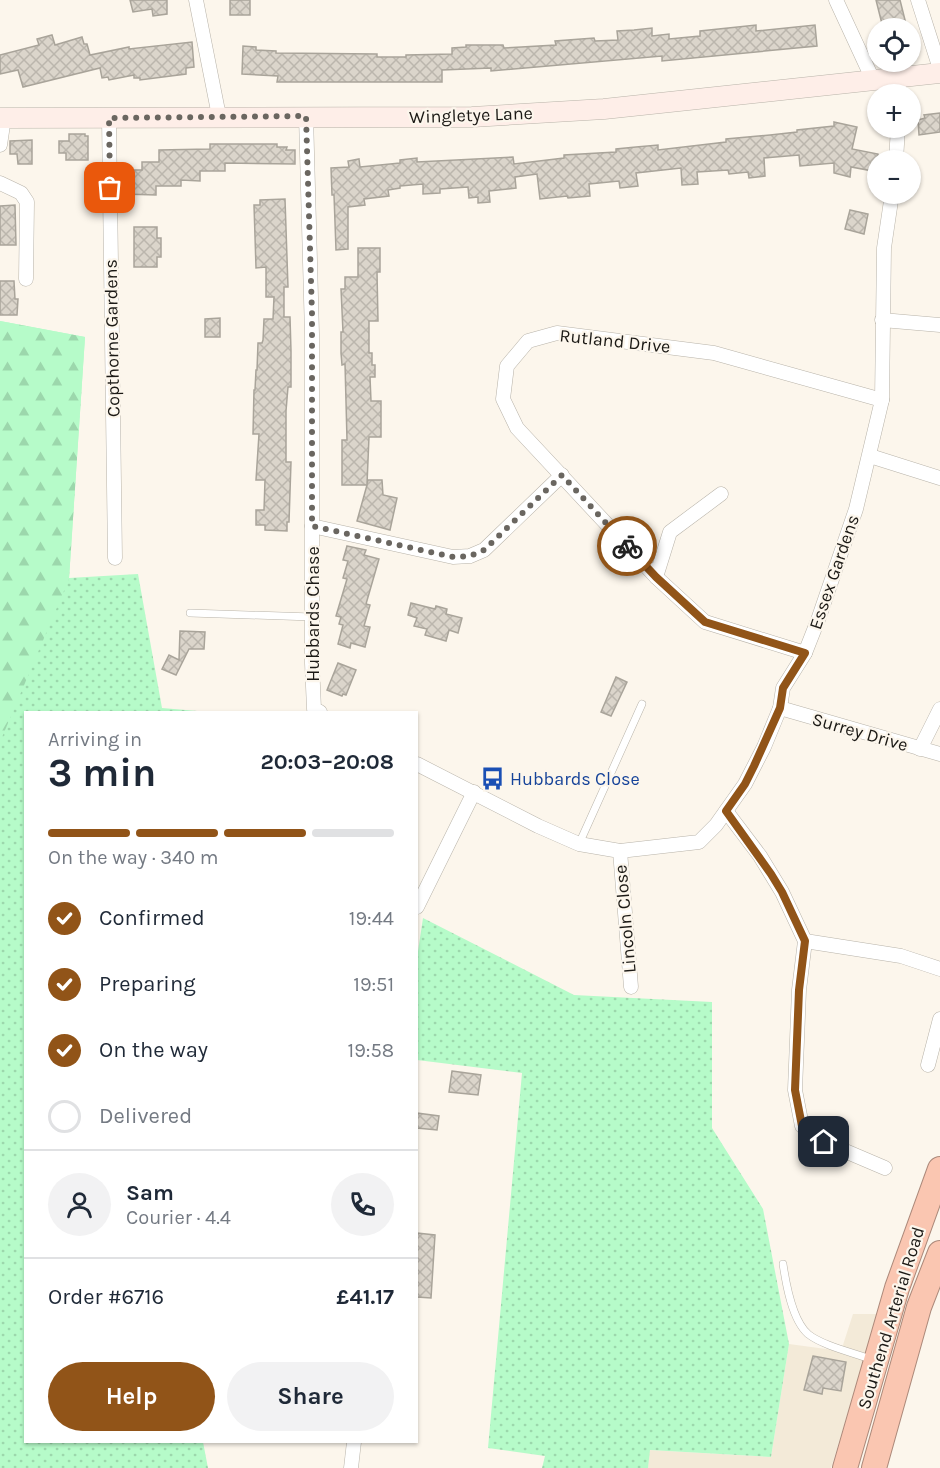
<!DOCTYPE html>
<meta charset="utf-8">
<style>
:root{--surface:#fff;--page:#f2f2f3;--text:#1f2937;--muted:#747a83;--line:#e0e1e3;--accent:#915418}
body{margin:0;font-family:Karla,sans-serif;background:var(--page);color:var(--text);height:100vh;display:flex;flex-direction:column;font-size:22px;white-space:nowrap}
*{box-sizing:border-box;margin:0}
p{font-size:20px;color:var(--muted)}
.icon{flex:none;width:33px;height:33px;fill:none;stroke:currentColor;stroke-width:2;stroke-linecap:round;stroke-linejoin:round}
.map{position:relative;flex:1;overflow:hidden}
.panel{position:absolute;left:24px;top:711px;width:394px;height:732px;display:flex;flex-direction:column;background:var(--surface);border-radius:0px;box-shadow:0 2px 4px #0004}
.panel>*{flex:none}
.fabs{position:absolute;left:867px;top:18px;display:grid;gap:12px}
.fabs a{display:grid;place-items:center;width:54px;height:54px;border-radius:50%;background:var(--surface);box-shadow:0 2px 4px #0004;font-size:30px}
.pin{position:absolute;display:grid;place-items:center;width:51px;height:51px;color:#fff;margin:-26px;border-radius:12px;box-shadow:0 3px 9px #0006}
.courier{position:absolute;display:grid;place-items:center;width:60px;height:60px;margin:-30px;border:4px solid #915418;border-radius:50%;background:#fff;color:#222;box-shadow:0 2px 8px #0007}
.summary em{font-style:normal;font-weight:700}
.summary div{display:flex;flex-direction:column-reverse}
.summary{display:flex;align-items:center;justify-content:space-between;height:102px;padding:0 24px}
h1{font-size:39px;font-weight:700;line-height:45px}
.bar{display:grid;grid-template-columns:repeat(4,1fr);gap:9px 6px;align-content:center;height:72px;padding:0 24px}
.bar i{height:8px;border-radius:4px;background:var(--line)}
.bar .current{background:var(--accent)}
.bar p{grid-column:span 4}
.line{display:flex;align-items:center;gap:15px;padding:0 24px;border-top:2px solid var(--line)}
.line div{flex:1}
.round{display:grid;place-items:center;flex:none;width:63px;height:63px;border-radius:32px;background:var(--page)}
ol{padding:0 24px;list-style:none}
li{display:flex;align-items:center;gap:18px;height:66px}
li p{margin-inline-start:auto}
li .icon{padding:6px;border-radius:50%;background:var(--accent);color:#fff;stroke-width:4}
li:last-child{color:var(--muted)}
li i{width:33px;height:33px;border:3px solid var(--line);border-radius:50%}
.button{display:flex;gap:12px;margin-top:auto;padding:12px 24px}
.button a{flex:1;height:69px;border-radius:36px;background:var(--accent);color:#fff;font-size:24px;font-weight:700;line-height:69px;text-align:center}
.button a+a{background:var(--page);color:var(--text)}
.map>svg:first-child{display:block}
</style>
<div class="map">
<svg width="940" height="1468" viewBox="0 0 940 1468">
<defs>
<pattern id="grass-dots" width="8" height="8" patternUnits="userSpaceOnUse" patternTransform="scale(1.5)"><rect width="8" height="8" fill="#b6fbc9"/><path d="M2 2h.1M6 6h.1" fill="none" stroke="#9cd7ac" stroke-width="1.8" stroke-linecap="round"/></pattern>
<pattern id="forest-firs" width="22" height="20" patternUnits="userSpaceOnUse" patternTransform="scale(1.5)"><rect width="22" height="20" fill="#b6fbc9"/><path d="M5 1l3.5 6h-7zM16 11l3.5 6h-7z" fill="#9cd7ac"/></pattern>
<pattern id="building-cross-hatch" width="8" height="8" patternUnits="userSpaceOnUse" patternTransform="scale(1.5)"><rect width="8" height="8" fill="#dbd5cb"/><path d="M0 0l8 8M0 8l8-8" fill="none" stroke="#bbb6ad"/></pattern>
</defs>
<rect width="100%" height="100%" fill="#fcf6ec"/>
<!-- built -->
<path fill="#f3ead8" d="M853,1314h25l-47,154h-183l1,-18 122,7 18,-113 52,7z"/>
<!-- grass -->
<g fill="url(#grass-dots)">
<path d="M0,321l85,16 -16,241 69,-4 24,134 47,4h-183v730h177l5,26h-208z"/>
<path d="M423,918l151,77 138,7v126l51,81 26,135 -18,113 -121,-7 -2,18h-106l3,-12 -57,-8 34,-375 -105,-13v-102z"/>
</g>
<!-- forest -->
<path fill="url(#forest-firs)" d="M0,321l85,16 -16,242 -69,163z"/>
<!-- building -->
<g fill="url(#building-cross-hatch)" stroke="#a9a49a" stroke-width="1.5">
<path d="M130,0h37v14l-14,2 -1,-7 -19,3z"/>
<rect x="230" y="0" width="20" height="15"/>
<path d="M876,0h24l7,28h-24z"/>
<path d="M756,25v6l59,-6 2,21 -155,15v-5l-171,15v-3l-49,2v12h-165l1,-6 -36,-2 1,-28 13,1v3l20,1v2l101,1v3h29v-2l46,-1v-6l14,-1v-2h37l1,3 52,-3 -1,-4 39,-3 1,3 23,-1 -1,-9 17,-1 18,-2v8l17,-2v5l31,-3v-5z"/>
<path d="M52,35l3,10 27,-8 2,7h3l3,11 39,-8v2l63,-7 2,25 -8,1v6l-46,6v-2h-6v-3l-25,5 -1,-3 -6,1 -2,-10 -77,19 -5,-17 -18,4v-19l39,-10 -2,-6z"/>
<path d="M940,113v19l-21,3 -1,-15 7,-2 -1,-3z"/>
<path d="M834,122l23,5 -5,22 26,5v18l-27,-5 -1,10 -16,-4v-10l-34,3 -1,-11 -35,3 1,18 -16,2 -1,-6 -19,2 -1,-4 -31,2 1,12 -16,1 -1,-17 -45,5 2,13 -18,2 -1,-7 -30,3 1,12 -22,2 -1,-2 -27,3 -3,-25 -22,3 1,11 -27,3 1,11 -12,1v-6l-9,1 -1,-11 -28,2v4l-17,1v-10l-23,2v2l-12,2 1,6 -25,3 1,6 -17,2v42l-12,1 -2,-55h-2l-1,-27 18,-1 -1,-6 11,-2 1,8 40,-4v-3l17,-2v4l96,-5 1,7 50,-6v-3l52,-3v-3l20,-2 22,-2v5l68,-8v-3l44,-4 27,-3v-2l37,-4z"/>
<path d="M69,134h16v2h3v24h-22v-7h-7v-12h10z"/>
<path d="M32,140v24h-14l-1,-10h-7v-13z"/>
<path d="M210,144h67v3h10l-1,3h9v14l-70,-1v8h-25v10l-19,-1v6h-25v9l-33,-1v-24h19v-8h17v-12l51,-1z"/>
<path d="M285,199l3,88h-4v30h6l1,34v36h-3l-2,24v51h5l-2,60h-2v9l-22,-1v-5h-9v-15h8l1,-30h-9l3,-46h-6l1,-44h1l1,-20h1l1,-27h4l1,-3 1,-21h9l1,-22h-8v-30l-10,1 -2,-63h6v-5z"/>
<path d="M15,205l1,40h-16v-39z"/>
<path d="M850,210l18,4 -4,20 -19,-5z"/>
<path d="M134,227h23v11h4v19h-4v10h-23z"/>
<path d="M358,248h22v24h-3l1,49h-9v32h3v12h3v12h-5l1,24h10v36h-12l-2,47 1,-4h14l1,15 14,3 -7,32 -33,-9 10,-36h-25v-45h5l-2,-76 -3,1 -1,-12v-21h2l-2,-43h4v-12h13z"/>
<path d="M0,281h14l1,18h3l-1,16h-17z"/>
<path d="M220,318v19h-15v-18z"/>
<path d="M347,546l19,4 -2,5 15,4 -13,45 4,1 -6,21 6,1 -5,20 -14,-4 -1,5 -12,-4 5,-19 -4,-1 2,-7 -5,-1 11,-37 -4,-1 5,-17 -5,-1z"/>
<path d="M411,603l24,6 1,-3 11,3 -1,5 16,4 -4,15 -9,-3 -3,11 -21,-6 2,-6 -13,-3 3,-8 -9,-3z"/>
<path d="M180,631l25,1 -1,17h-15l-13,26 -14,-6 7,-14 10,5z"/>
<path d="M338,663l18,7 -10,25 -3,-1 -1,2 -15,-6z"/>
<path d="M616,677l11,5 -16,34 -10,-4z"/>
<path d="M452,1071l29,4 -3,20 -29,-3z"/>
<path d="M417,1113l22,3 -2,14 -20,-2z"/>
<path d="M417,1233l18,2 -4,63 -14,-1z"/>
<path d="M813,1356l33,6 -5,29 -18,-3 -1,6 -18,-4z"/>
</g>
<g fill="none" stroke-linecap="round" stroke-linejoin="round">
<defs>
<g id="lane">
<path d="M190,613l122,4"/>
<path d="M579,844l63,-140"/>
<path d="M783,1264c3,20 9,56 25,70 15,12 47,19 65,26"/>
</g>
<g id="street">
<path d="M196,0l23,116"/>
<path d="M836,0l37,80"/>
<path d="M918,0l22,69"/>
<path d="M899,94v-17"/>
<path d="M306,116l6,218v329l2,46 6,3"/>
<path d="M109,118l6,440"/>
<path d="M0,145l4,-27"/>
<path d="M896,160l2,-32"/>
<path d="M0,183l21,10 6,9 -1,77"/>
<path d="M882,320l58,5"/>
<path d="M870,456l70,22"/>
<path d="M312,526l141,31 17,-1 14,-6 78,-75"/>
<path d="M656,577l14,-45 51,-38"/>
<path d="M805,653l-100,-31 -49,-45 -139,-149 -14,-29 4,-33 21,-25 29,-8 157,20 168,47"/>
<path d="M780,708l160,46"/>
<path d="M920,749l20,-40"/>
<path d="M417,764l121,62 41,18 41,7 79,-9 17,-17 29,-41 19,-37 16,-39 3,-20 22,-35 13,-33 38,-111 26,-109 2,-152 8,-54"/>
<path d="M726,811l34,45 22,36 23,49 -6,49 -4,100 7,36 22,16 61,26"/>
<path d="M620,851l11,136"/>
<path d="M417,907l57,-115"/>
<path d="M805,941l96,15 39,13"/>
<path d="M928,1065l12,-46"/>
<path d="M351,1468l3,-26"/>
</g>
<path id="secondary" d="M0,118l472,-1 132,-8 336,-36"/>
<g id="highway">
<path d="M845,1468l52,-180 43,-119"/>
<path d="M874,1468l45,-161 21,-54"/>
</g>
</defs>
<!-- lane casing -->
<use href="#lane" stroke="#b8b3a9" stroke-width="8"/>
<!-- street casing -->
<use href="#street" stroke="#b8b3a9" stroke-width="15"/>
<!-- secondary casing -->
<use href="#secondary" stroke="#b8b3a9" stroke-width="21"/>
<!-- highway casing -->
<use href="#highway" stroke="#ac897a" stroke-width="26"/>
<!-- lane -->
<use href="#lane" stroke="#fff" stroke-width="7"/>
<!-- street -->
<use href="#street" stroke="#fff" stroke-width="14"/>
<!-- secondary -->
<use href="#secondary" stroke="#feeee8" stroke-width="20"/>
<!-- highway -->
<use href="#highway" stroke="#fac6b1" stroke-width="24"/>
</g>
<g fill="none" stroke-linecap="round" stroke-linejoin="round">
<!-- done -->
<path stroke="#6a6660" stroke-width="6" stroke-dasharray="0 10.8" d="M110,188l-1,-70 197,-2 6,198v212l141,31 17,-1 14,-6 78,-75 65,71"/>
<!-- route -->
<path stroke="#915418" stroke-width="8" d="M627,546l29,31 49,45 100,31 -22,35 -3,20 -26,58 -9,18 -19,27 45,63 11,18 23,49 -6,49 -4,100 7,36 22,16"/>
</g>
<!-- icons -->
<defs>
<symbol id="bus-bare" viewBox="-9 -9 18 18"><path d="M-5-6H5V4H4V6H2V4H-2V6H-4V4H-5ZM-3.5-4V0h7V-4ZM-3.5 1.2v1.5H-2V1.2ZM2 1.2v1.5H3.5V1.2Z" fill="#1a4fb4" stroke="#fcf6ec" stroke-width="2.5" paint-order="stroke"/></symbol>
</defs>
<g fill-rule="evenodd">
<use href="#bus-bare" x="476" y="762" width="33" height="33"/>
</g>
<g text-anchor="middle" stroke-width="4.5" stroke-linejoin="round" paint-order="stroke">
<!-- street labels -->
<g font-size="18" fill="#1b1915" stroke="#fcf6ec">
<text transform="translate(471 115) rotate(-2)" y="6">Wingletye Lane</text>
<text transform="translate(112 338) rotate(-91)" y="6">Copthorne Gardens</text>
<text transform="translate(615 341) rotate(6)" y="6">Rutland Drive</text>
<text transform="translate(834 572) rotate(-71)" y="6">Essex Gardens</text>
<text transform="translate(313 614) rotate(-90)" y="6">Hubbards Chase</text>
<text transform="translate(860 732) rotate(16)" y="6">Surrey Drive</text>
<text transform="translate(625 919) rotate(-95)" y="6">Lincoln Close</text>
<text transform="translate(891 1318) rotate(-73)" y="6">Southend Arterial Road</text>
</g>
<!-- transit labels -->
<g font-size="18" fill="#164399" stroke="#fcf6ec" text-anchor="start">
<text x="510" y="785">Hubbards Close</text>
</g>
</g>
</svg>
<div class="fabs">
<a><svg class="icon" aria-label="locate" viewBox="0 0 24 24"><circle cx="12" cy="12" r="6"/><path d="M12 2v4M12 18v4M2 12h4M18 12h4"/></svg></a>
<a>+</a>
<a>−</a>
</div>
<div class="pin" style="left:110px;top:188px;background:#ea580c"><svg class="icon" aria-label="bag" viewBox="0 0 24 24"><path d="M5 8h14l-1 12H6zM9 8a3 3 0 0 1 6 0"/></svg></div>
<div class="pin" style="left:824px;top:1142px;background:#1f2937"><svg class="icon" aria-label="home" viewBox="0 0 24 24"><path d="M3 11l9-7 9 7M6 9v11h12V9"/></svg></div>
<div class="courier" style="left:627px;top:546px"><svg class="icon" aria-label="bike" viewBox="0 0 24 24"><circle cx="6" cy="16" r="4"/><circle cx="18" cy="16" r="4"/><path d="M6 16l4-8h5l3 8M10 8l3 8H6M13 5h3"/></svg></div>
<section class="panel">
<div class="summary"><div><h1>3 min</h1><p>Arriving in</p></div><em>20:03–20:08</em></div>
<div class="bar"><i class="current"></i><i class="current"></i><i class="current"></i><i></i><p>On the way · 340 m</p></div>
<ol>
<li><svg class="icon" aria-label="check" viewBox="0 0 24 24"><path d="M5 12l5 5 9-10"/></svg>Confirmed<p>19:44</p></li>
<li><svg class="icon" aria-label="check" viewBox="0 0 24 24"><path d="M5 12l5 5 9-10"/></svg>Preparing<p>19:51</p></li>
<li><svg class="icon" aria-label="check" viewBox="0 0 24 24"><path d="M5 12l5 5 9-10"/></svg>On the way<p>19:58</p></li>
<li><i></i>Delivered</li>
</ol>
<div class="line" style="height:108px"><a class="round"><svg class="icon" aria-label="person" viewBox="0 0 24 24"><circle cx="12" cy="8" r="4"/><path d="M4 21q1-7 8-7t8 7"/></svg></a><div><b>Sam</b><p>Courier · 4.4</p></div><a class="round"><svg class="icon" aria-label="phone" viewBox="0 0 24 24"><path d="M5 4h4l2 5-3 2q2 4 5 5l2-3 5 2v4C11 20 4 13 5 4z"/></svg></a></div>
<div class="line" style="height:78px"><div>Order #6716</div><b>£41.17</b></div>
<div class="button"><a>Help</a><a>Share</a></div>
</section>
</div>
